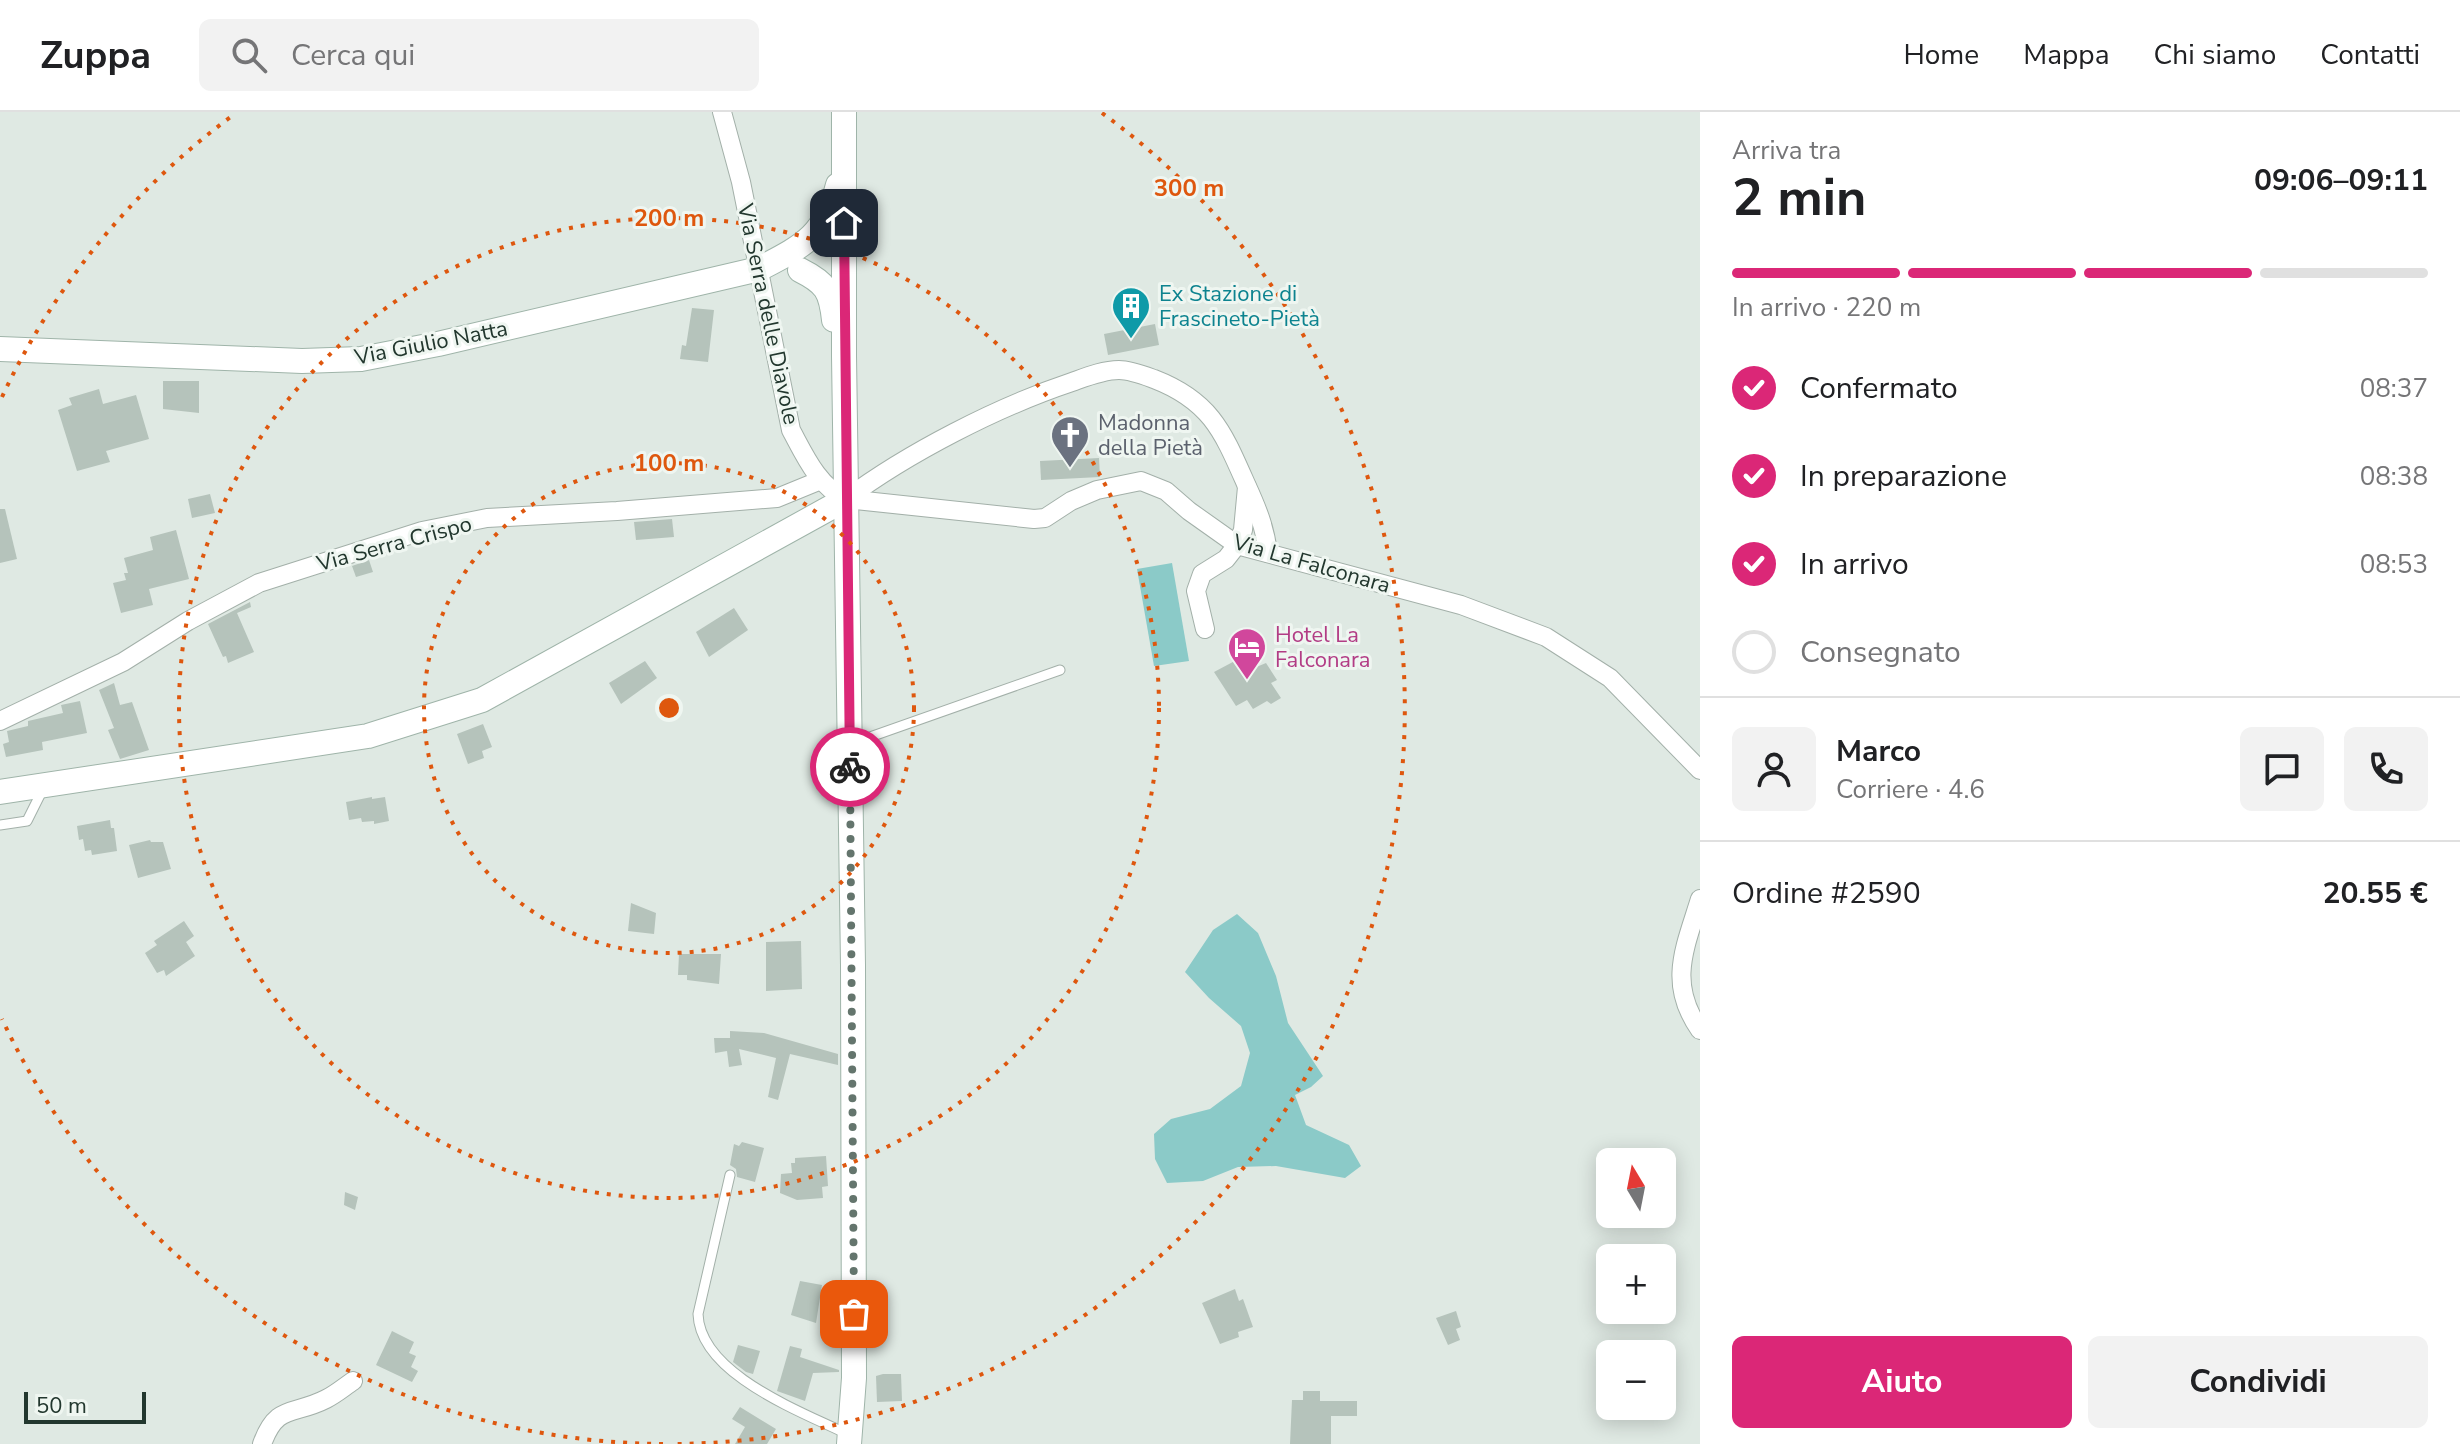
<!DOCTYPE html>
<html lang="it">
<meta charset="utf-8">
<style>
:root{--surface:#fff;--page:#f2f2f2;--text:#202124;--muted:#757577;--line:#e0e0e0;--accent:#db2777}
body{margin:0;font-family:"Nunito Sans",sans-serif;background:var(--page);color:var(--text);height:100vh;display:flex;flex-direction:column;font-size:30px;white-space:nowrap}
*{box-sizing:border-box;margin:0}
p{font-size:26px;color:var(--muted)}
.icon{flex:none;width:44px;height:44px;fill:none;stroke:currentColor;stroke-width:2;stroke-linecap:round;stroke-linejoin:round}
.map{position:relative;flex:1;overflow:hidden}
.details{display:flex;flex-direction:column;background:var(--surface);width:760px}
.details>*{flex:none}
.needle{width:52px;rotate:350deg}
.buttons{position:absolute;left:1596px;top:1036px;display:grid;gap:16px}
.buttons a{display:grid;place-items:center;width:80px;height:80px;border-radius:12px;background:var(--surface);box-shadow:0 4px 20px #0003;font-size:40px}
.scale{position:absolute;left:24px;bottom:20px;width:122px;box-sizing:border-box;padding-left:8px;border:4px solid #22372e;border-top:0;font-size:22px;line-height:28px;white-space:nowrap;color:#22372e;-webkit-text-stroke:6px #eff6f1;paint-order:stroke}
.pin{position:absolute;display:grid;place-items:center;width:68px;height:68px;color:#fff;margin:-34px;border-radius:16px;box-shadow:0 4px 12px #0006}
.courier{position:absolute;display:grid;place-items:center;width:80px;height:80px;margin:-40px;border:6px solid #db2777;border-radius:50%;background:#fff;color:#222;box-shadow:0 2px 10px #0007}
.head em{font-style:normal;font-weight:700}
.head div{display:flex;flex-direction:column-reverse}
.head{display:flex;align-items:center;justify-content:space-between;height:136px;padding:0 32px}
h1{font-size:52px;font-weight:700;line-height:60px}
.bar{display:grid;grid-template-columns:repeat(4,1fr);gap:12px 8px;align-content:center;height:96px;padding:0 32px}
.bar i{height:10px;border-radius:6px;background:var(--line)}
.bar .selected{background:var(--accent)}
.bar p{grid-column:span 4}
.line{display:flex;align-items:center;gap:20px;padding:0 32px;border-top:2px solid var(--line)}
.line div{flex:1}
.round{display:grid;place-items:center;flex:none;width:84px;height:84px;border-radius:12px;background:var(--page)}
ol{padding:0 32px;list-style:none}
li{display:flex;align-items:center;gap:24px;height:88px}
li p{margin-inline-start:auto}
li .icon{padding:8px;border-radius:50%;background:var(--accent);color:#fff;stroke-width:4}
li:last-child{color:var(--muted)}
li i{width:44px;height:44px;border:4px solid var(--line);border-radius:50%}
.button{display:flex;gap:16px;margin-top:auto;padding:16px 32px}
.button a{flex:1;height:92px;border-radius:12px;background:var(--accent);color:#fff;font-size:32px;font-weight:700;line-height:92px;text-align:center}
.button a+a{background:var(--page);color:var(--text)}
header{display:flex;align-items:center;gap:48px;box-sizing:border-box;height:112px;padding:0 40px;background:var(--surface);border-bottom:2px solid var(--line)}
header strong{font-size:38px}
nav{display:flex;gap:44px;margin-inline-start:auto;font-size:28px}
.search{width:560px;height:72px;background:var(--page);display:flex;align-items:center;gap:20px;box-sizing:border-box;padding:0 28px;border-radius:12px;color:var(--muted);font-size:30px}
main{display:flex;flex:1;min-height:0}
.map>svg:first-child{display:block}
</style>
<header>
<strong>Zuppa</strong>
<div class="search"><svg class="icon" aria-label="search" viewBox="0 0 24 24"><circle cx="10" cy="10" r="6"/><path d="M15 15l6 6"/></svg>Cerca qui</div>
<nav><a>Home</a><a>Mappa</a><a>Chi siamo</a><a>Contatti</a></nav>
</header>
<main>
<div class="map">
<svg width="1700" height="1332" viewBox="0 0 1700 1332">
<rect width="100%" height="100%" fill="#dfe9e3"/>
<!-- water -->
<g fill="#8bcac8">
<path d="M1172,451l17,98 -35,5 -17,-97z"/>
<path d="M1237,802l21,19 18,43 12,47 35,53 -12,11 -16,8 11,30 43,20 12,21 -16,12 -69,-12 -38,1 -35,14 -36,2 -12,-24 -1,-25 17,-15 39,-10 31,-23 9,-33 -9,-27 -32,-28 -24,-26 28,-42z"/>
</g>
<!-- building -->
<g fill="#b5c3bb">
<path d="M692,196l22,2 -6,52 -28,-3 2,-14 4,1z"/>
<path d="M1155,212l4,21 -51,10 -4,-21z"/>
<path d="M163,269h36v32l-36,-4z"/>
<path d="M99,277l4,15 33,-9 13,44 -43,12 4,11 -33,9 -19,-61 14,-5 -3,-7z"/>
<path d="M1099,346l1,19 -59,3 -1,-19z"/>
<path d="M210,382l5,19 -23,5 -4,-19z"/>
<path d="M0,397h5l12,50 -17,4z"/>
<path d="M672,407l2,18 -38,3 -2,-18z"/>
<path d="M176,418l13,49 -40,10 4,16 -32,8 -8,-30 13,-3 -2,-7h4l-4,-15 29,-8 -3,-13z"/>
<path d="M369,448l4,12 -17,5 -4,-11z"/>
<path d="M250,490l1,5 -14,6 17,39 -26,11 -2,-7 -3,1 -15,-33z"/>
<path d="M734,496l14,22 -39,27 -13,-25z"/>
<path d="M1246,543l8,13 12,-5 11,17 -6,3 10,15 -10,6 -4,-3 -14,8 -6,-9 -11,6 -22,-34z"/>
<path d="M645,549l12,17 -36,26 -12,-21z"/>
<path d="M114,571l6,22 12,-3 17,48 -29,9 -12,-29 6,-2 -15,-38z"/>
<path d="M80,589l7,32 -45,9 1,8 -37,7 -3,-13 6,-2 -2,-11 21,-5v-5l35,-8 -2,-8z"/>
<path d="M483,612l9,23 -10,4 2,7 -16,6 -11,-30z"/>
<path d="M372,685v2l13,-2 4,24 -15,3v-3l-12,1 -1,-4 -12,2 -3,-18z"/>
<path d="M110,708l1,8h3l3,23 -25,4 -1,-5 -6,1 -2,-12 -4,1 -2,-14z"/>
<path d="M150,728l1,2h12l8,27 -33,9 -9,-33z"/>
<path d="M631,791l25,10 -2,21 -26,-3z"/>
<path d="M184,809l10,15 -8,6 9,14 -29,20 -2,-6 -7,3 -12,-20 12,-8 -3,-4z"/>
<path d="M801,829l1,48 -36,2v-49z"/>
<path d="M679,842h42l-2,30 -32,-4v-5h-9z"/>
<path d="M730,919l34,2 74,21v11l-48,-11 -12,46 -10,-3 8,-39 -37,-9 3,16 -13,2 -2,-16 -12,2 -1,-15h16z"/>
<path d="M742,1030l22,6 -9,34 -18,-5 -1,-8 -6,-4 4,-21 5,2z"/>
<path d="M826,1044l2,30 -6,1 1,11 -26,2 -17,-7 1,-19 11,-1 -1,-10h4v-5z"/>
<path d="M345,1080l13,5 -3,13 -11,-5z"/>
<path d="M800,1169l22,4 -6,38 -25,-8z"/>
<path d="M1235,1177l4,12 4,-2 10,28 -15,5 1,5 -19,7 -18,-41z"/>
<path d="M1456,1199l5,16 -5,2 4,11 -12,5 -12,-27z"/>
<path d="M392,1219l22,11 -5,11 7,3 -5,11 7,4 -6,11 -36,-17z"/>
<path d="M738,1233l22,6 -7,23 -7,-2 -13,-10z"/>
<path d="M790,1234l12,3 -2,8 39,13v2l-26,1 -8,28 -28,-10z"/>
<path d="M883,1262h18l1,27 -25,1 -1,-26z"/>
<path d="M1303,1279h17v10h37v15h-26v28h-41l2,-44h11z"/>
<path d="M740,1295l36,22 -9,15h-32l10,-17 -13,-8z"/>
</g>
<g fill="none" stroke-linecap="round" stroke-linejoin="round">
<defs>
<g id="lane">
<path d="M853,631l207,-73"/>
<path d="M0,713l27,-4 15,-30"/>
<path d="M730,1063l-32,139c2,60 102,97 149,120"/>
</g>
<g id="street">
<path d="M722,0l19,70 50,248c14,26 27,56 55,69l188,20 11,-1 26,-17 26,-11 44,-9 25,10 23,20 48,34 224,60 85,32 64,41 90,92"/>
<path d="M846,387c62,-46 151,-92 226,-117 14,-5 31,-12 47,-12 11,0 24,5 35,9 57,22 69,53 92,105 11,24 19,43 22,69"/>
<path d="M1205,517l-9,-38 6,-17 24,-15 11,-14 6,-15 4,-43"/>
<path d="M0,609l123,-59 65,-41 71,-38 163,-52 65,-13 130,-7 160,-13 44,-18"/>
<path d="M1700,787c-15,49 -33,84 0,131"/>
<path d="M262,1332c15,-41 31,-28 64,-45 10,-5 18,-12 27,-18"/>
</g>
<g id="secondary">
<path d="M844,0v244l9,609 1,413 -5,66"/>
<path d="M800,158c26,13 31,21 34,50"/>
<path d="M0,237l302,12 59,-2 77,-15 321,-75c44,-23 66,-33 79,-84"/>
<path d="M0,680l368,-56 114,-36 364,-201"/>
</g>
</defs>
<!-- lane casing -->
<use href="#lane" stroke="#a3b0a9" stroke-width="11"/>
<!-- street casing -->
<use href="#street" stroke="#a3b0a9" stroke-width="20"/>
<!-- secondary casing -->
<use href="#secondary" stroke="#9fb4a9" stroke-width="26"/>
<!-- lane -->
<use href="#lane" stroke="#fff" stroke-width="9"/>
<!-- street -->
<use href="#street" stroke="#fff" stroke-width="18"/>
<!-- secondary -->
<use href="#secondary" stroke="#fff" stroke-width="24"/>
</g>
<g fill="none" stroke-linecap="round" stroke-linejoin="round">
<!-- done -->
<path stroke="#64756d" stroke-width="8" stroke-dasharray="0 14.4" d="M850,655l4,547"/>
<!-- route -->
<path stroke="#db2777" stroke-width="10" d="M844,111l6,544"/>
</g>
<!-- distance rings -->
<g fill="none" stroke="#de570e" stroke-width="4" stroke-dasharray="4 8">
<circle cx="669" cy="596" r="245"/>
<circle cx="669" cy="596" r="490"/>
<path d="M663 1332A736 736 0 0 1 2 907M2 285A736 736 0 0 1 236 1M1102 1A736 736 0 0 1 675 1332"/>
</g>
<!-- icons -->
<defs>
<symbol id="building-pin" viewBox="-11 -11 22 30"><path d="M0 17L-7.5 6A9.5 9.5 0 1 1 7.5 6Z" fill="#0f9aa8" stroke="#eff6f1"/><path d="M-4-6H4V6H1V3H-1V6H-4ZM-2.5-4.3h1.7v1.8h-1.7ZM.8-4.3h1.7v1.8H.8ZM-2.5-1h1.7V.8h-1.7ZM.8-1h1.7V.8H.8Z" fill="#fff"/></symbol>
<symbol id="church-pin" viewBox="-11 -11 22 30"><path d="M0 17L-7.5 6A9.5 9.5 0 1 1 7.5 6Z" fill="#6b7280" stroke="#eff6f1"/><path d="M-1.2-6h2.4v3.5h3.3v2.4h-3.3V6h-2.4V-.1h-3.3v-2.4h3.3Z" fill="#fff"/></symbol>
<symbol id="hotel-pin" viewBox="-11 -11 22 30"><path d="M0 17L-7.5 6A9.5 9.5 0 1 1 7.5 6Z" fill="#d1479c" stroke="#eff6f1"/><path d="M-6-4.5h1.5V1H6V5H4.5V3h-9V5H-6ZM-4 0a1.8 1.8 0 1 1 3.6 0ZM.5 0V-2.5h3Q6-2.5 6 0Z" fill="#fff"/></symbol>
</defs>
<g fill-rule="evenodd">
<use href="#building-pin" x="1109" y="172" width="44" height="60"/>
<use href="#church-pin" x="1048" y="301" width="44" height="60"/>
<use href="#hotel-pin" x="1225" y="513" width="44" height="60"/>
</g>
<g text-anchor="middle" stroke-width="6" stroke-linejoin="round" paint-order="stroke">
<!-- culture labels -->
<g font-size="22" fill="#0d838f" stroke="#eff6f1" text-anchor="start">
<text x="1159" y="189">Ex Stazione di<tspan x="1159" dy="25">Frascineto-Pietà</tspan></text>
</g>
<!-- street labels -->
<g font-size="22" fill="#22372e" stroke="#eff6f1">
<text transform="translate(769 202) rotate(78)" y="8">Via Serra delle Diavole</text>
<text transform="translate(431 230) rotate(-11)" y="8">Via Giulio Natta</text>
<text transform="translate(394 431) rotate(-15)" y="8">Via Serra Crispo</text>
<text transform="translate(1312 451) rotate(16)" y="8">Via La Falconara</text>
</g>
<!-- worship labels -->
<g font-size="22" fill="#5b616d" stroke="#eff6f1" text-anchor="start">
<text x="1098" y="318">Madonna<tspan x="1098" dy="25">della Pietà</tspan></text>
</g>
<!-- hotel labels -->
<g font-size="22" fill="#b23c85" stroke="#eff6f1" text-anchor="start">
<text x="1275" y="530">Hotel La<tspan x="1275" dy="25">Falconara</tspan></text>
</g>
</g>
<circle cx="669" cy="596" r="12" fill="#de570e" stroke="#eff6f1" stroke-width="4"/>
<g font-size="24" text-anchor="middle" font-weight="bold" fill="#de570e" stroke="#eff6f1" stroke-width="6" stroke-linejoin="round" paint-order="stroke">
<text x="1189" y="84">300 m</text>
<text x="669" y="114">200 m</text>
<text x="669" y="359">100 m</text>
</g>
</svg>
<div class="buttons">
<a><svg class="needle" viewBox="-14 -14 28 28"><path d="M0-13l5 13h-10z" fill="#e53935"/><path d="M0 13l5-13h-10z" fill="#757577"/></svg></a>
<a>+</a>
<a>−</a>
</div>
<div class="scale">50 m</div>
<div class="pin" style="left:854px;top:1202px;background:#ea580c"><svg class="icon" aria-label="bag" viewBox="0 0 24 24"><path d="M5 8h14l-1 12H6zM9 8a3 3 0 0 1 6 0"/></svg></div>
<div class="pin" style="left:844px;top:111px;background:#1f2937"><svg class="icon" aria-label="home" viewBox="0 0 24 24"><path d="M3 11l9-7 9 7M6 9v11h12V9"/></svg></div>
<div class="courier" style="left:850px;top:655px"><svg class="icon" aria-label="bike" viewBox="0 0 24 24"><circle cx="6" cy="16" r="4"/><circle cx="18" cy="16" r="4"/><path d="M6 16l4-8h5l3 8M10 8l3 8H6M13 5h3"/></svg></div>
</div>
<section class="details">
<div class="head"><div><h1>2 min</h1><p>Arriva tra</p></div><em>09:06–09:11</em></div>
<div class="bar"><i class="selected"></i><i class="selected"></i><i class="selected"></i><i></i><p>In arrivo · 220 m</p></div>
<ol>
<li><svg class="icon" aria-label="check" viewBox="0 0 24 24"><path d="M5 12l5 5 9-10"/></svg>Confermato<p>08:37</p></li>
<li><svg class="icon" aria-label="check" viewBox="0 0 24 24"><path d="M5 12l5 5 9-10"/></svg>In preparazione<p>08:38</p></li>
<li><svg class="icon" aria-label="check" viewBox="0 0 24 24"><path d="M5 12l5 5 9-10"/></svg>In arrivo<p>08:53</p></li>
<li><i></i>Consegnato</li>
</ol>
<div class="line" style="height:144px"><a class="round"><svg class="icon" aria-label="person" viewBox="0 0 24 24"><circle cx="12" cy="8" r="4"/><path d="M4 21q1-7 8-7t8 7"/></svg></a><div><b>Marco</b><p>Corriere · 4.6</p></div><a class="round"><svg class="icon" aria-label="chat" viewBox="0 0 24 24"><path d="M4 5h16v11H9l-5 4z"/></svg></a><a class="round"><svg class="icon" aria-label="phone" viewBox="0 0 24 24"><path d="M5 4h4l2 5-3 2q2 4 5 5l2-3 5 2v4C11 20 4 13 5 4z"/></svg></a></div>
<div class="line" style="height:104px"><div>Ordine #2590</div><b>20.55 €</b></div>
<div class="button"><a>Aiuto</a><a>Condividi</a></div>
</section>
</main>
